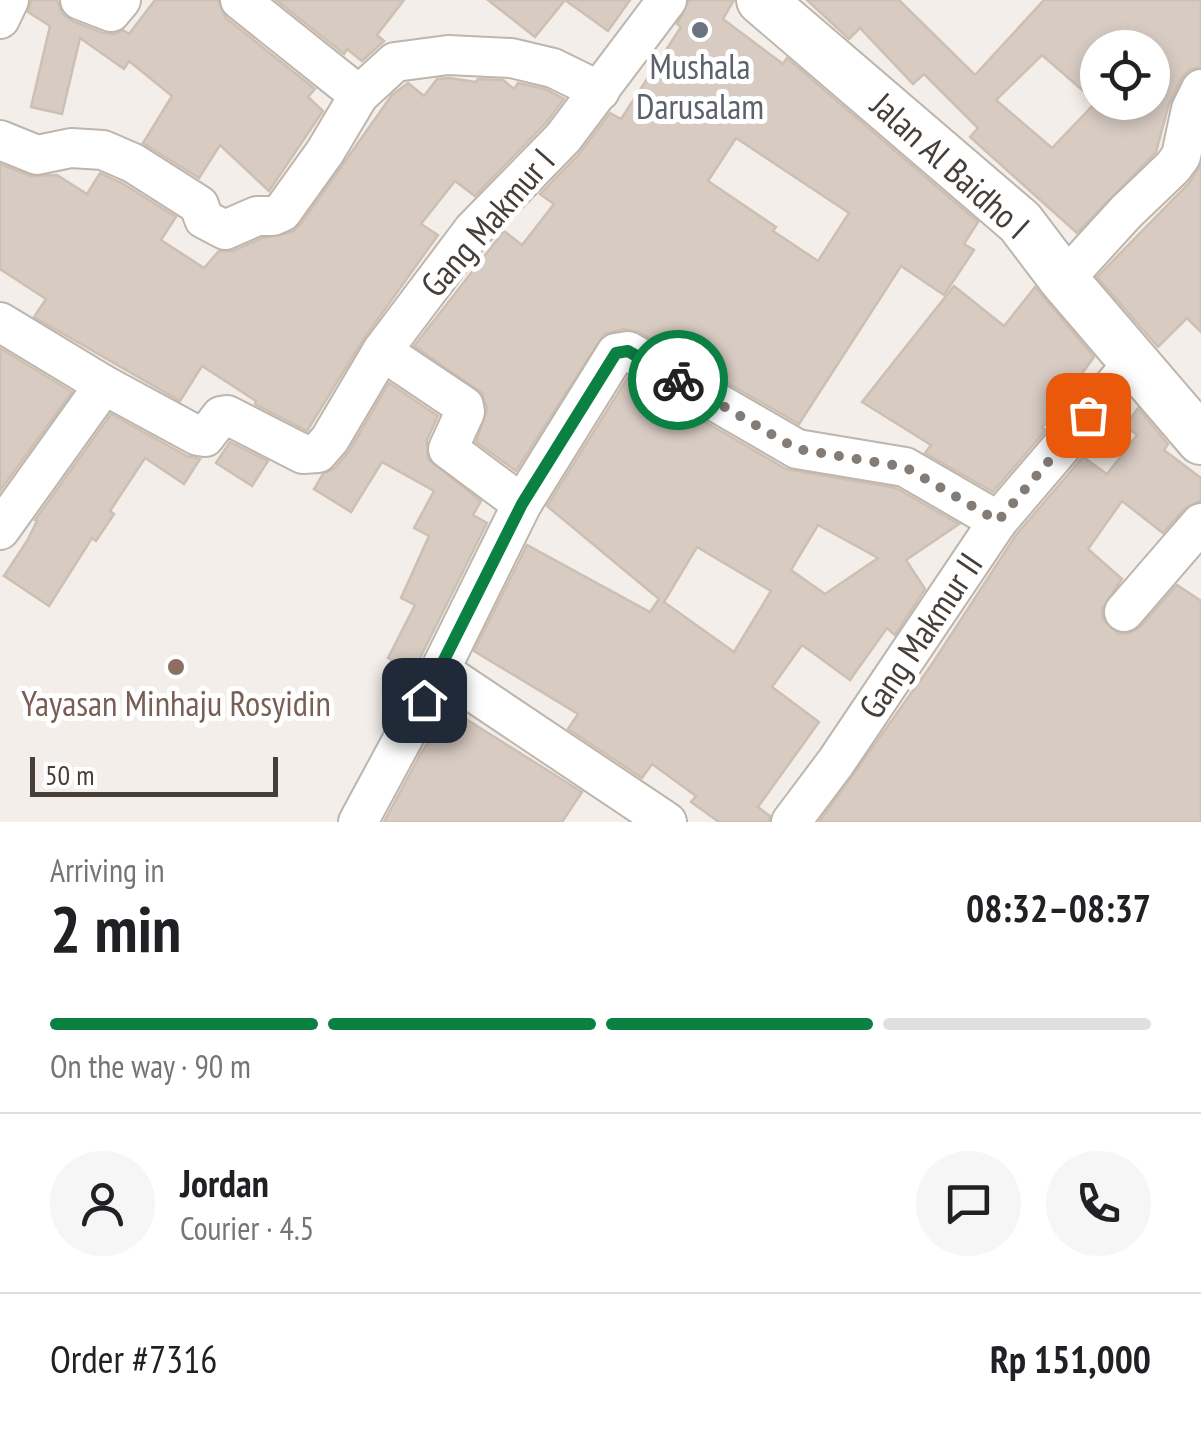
<!DOCTYPE html>
<meta charset="utf-8">
<style>
:root{--surface:#fff;--page:#f6f6f6;--text:#202124;--muted:#757577;--line:#e0e0e0;--accent:#0b8043}
body{margin:0;font-family:"PT Sans Narrow",sans-serif;background:var(--page);color:var(--text);height:100vh;display:flex;flex-direction:column;font-size:38px;white-space:nowrap}
*{box-sizing:border-box;margin:0}
p{font-size:32px;color:var(--muted)}
.icon{flex:none;width:55px;height:55px;fill:none;stroke:currentColor;stroke-width:2;stroke-linecap:round;stroke-linejoin:round}
.map{position:relative;height:822px;overflow:hidden}
.panel{display:flex;flex-direction:column;background:var(--surface);flex:1}
.panel>*{flex:none}
.tools{position:absolute;left:1080px;top:30px;display:grid;gap:20px}
.tools a{display:grid;place-items:center;width:90px;height:90px;border-radius:50%;background:var(--surface);box-shadow:0 5px 15px #0003;font-size:50px}
.scale{position:absolute;left:30px;bottom:25px;width:248px;box-sizing:border-box;padding-left:10px;border:5px solid #463e38;border-top:0;font-size:28px;line-height:35px;white-space:nowrap;color:#463e38;-webkit-text-stroke:8px #fff;paint-order:stroke}
.pin{position:absolute;display:grid;place-items:center;width:85px;height:85px;color:#fff;margin:-42px;border-radius:20px;box-shadow:0 5px 15px #0006}
.courier{position:absolute;display:grid;place-items:center;width:100px;height:100px;margin:-50px;border:8px solid #0b8043;border-radius:50%;background:#fff;color:#222;box-shadow:0 2px 12px #0007}
.headline em{font-style:normal;font-weight:600}
.headline div{display:flex;flex-direction:column-reverse}
.headline{display:flex;align-items:center;justify-content:space-between;height:170px;padding:0 50px}
h1{font-size:65px;font-weight:600;line-height:75px}
.bar{display:grid;grid-template-columns:repeat(4,1fr);gap:15px 10px;align-content:center;height:120px;padding:0 50px}
.bar i{height:12px;border-radius:8px;background:var(--line)}
.bar .active{background:var(--accent)}
.bar p{grid-column:span 4}
.line{display:flex;align-items:center;gap:25px;padding:0 50px;border-top:2px solid var(--line)}
.line div{flex:1}
.round{display:grid;place-items:center;flex:none;width:105px;height:105px;border-radius:52px;background:var(--page)}
.map>svg:first-child{display:block}
</style>
<div class="map">
<svg width="1201" height="822" viewBox="0 0 1201 822">
<rect width="100%" height="100%" fill="#f3eee9"/>
<!-- building -->
<g fill="#d7cbc2" stroke="#cebfb3" stroke-width="2.5" fill-rule="evenodd">
<path d="M31,0h26l5,13 10,8 31,12 12,1 8,-4 6,4 26,-34h63l8,18 89,71 -7,8 15,14 -54,80 -49,-46 -21,33 -56,-35 29,-47 -43,-35 -5,8 -44,-31 -18,76 -31,-7 19,-81 -22,-14z"/>
<path d="M276,0h128l-27,35 7,6 -22,20 -15,-12 -3,5z"/>
<path d="M488,0h77l-30,37z"/>
<path d="M565,0h65l-22,31z"/>
<path d="M689,0h45l-11,19 60,45 4,-6 191,164 -14,22 10,6 -30,45 -43,-29 -102,158 -160,-92 -15,-3 -20,5 -88,137 -40,-29 11,-33 -5,-16 -68,-47 90,-115 18,14 32,-41 -14,-10 39,-40 31,-41 11,6 60,-92 -4,-3zM736,138l113,75 -31,48 -45,-30 3,-4 -68,-46z"/>
<path d="M807,0h92l76,75 69,-75h157v67l-12,3 -8,9 -12,25 -13,48 -79,81 -107,-96 8,-9 -54,-54 -11,10 -53,-56 -11,11zM1098,48h54v54h-54zM1042,55l54,47 -44,46 -56,-48z"/>
<path d="M449,78l27,4 2,-3 25,1 11,9 4,-6 27,6 19,10 -18,24 -71,73 -20,-15 -34,43 17,11 -75,105 -56,91 -52,-27 1,-3 -54,-35 -22,35 -146,-84 12,-18 -46,-30v-105l30,12 27,-1 30,19 13,-21 22,10 54,34 -15,23 43,28 15,-17h14l29,-13 30,-6 8,-7 92,-130 16,-12 16,13 13,-17z"/>
<path d="M1201,165v167l-14,-14 -29,29 -61,-70 92,-94z"/>
<path d="M954,286l50,40 31,-39 59,70 -52,71 4,2 -53,62 -68,-39 6,-8 -69,-43z"/>
<path d="M0,348l72,44 -72,99z"/>
<path d="M628,377l158,92 110,19 63,36 -53,36 19,29 -30,46 -8,-7 -37,52 -48,-35 -30,42 47,35 -61,85 12,9 -1,6h-50l-28,-20 5,-6 -44,-32 -10,14 -74,-49 10,-15 -104,-63 53,-106 123,67 9,-13 -112,-93zM818,525l60,33 -53,36 -34,-24zM697,547l74,44 -37,61 -70,-50z"/>
<path d="M389,383l49,33 -11,24 1,19 53,42 -8,14 14,8 -74,149 -25,-14 27,-53 -14,-7 28,-62 -15,-8 20,-37 -52,-29 -31,50 -37,-23 9,-15 12,-6 14,-17z"/>
<path d="M1138,408l30,36 -4,6 37,28v23l-16,7 -22,25 -41,-32 -34,48 34,30 -20,30 1,11 16,14 11,-1 10,-6 37,-42 24,16v221h-382l113,-158 84,-129 67,-78 24,17 30,-39 -12,-9z"/>
<path d="M111,414l76,42 13,3 -16,25 -39,-26 -35,53 4,3 -18,27 -4,-3 -43,68 -45,-30 23,-35 10,-20 -2,-1z"/>
<path d="M230,442l38,19 -16,25 -36,-23z"/>
<path d="M450,709l132,83 -20,30h-178l37,-69z"/>
</g>
<g fill="none" stroke-linecap="round" stroke-linejoin="round">
<defs>
<g id="minor">
<path d="M80,0l31,12 10,-12"/>
<path d="M240,0l119,95"/>
<path d="M0,19l9,-19"/>
<path d="M0,140l37,15 34,-7 32,2 30,13 66,42 5,14 21,11 32,-14h16l9,-4 43,-60 34,-57 36,-33 53,-7 63,3 42,10 47,23"/>
<path d="M1064,280l62,-68 47,-45 8,-11 10,-47 10,-20"/>
<path d="M0,322l104,63 94,51 7,1 16,-21 6,-1 76,39 15,-1 12,-14 52,-88 91,-121 90,-92 104,-138"/>
<path d="M382,351l82,55 1,6 -17,37 74,55"/>
<path d="M0,530l104,-145"/>
<path d="M1124,612l77,-89"/>
<path d="M440,670l227,152"/>
<path d="M358,822l82,-152 82,-166 94,-151 12,-2 169,98 108,18 93,54"/>
<path d="M791,822l45,-60 162,-241 135,-158"/>
</g>
<path id="tertiary" d="M761,0l259,222 44,58 137,160"/>
</defs>
<!-- minor casing -->
<use href="#minor" stroke="#beb5ac" stroke-width="42"/>
<!-- tertiary casing -->
<use href="#tertiary" stroke="#beb5ac" stroke-width="52"/>
<!-- minor -->
<use href="#minor" stroke="#fff" stroke-width="38"/>
<!-- tertiary -->
<use href="#tertiary" stroke="#fff" stroke-width="48"/>
</g>
<g fill="none" stroke-linecap="round" stroke-linejoin="round">
<!-- done -->
<path stroke="#837c76" stroke-width="10" stroke-dasharray="0 18" d="M678,380l119,69 108,18 93,54 90,-106"/>
<!-- route -->
<path stroke="#0b8043" stroke-width="12" d="M424,700l98,-196 94,-151 12,-2 50,29"/>
</g>
<!-- markers -->
<circle fill="#6b7280" stroke="#fff" stroke-width="4" cx="700" cy="30" r="10"/>
<circle fill="#8d6e63" stroke="#fff" stroke-width="4" cx="176" cy="667" r="10"/>
<g text-anchor="middle" stroke-width="10" stroke-linejoin="round" paint-order="stroke">
<!-- worship labels -->
<g font-size="35" fill="#5b616d" stroke="#fff">
<text x="700" y="79">Mushala<tspan x="700" dy="40">Darusalam</tspan></text>
</g>
<!-- street labels -->
<g font-size="35" fill="#463e38" stroke="#fff">
<text transform="translate(950 166) rotate(42)" y="12">Jalan Al Baidho I</text>
<text transform="translate(488 223) rotate(-49)" y="12">Gang Makmur I</text>
<text transform="translate(921 636) rotate(-56)" y="12">Gang Makmur II</text>
</g>
<!-- education labels -->
<g font-size="35" fill="#785e54" stroke="#fff">
<text x="176" y="716">Yayasan Minhaju Rosyidin</text>
</g>
</g>
</svg>
<div class="tools">
<a><svg class="icon" aria-label="locate" viewBox="0 0 24 24"><circle cx="12" cy="12" r="6"/><path d="M12 2v4M12 18v4M2 12h4M18 12h4"/></svg></a>
</div>
<div class="scale">50 m</div>
<div class="pin" style="left:1088px;top:415px;background:#ea580c"><svg class="icon" aria-label="bag" viewBox="0 0 24 24"><path d="M5 8h14l-1 12H6zM9 8a3 3 0 0 1 6 0"/></svg></div>
<div class="pin" style="left:424px;top:700px;background:#1f2937"><svg class="icon" aria-label="home" viewBox="0 0 24 24"><path d="M3 11l9-7 9 7M6 9v11h12V9"/></svg></div>
<div class="courier" style="left:678px;top:380px"><svg class="icon" aria-label="bike" viewBox="0 0 24 24"><circle cx="6" cy="16" r="4"/><circle cx="18" cy="16" r="4"/><path d="M6 16l4-8h5l3 8M10 8l3 8H6M13 5h3"/></svg></div>
</div>
<section class="panel">
<div class="headline"><div><h1>2 min</h1><p>Arriving in</p></div><em>08:32–08:37</em></div>
<div class="bar"><i class="active"></i><i class="active"></i><i class="active"></i><i></i><p>On the way · 90 m</p></div>
<div class="line" style="height:180px"><a class="round"><svg class="icon" aria-label="person" viewBox="0 0 24 24"><circle cx="12" cy="8" r="4"/><path d="M4 21q1-7 8-7t8 7"/></svg></a><div><b>Jordan</b><p>Courier · 4.5</p></div><a class="round"><svg class="icon" aria-label="chat" viewBox="0 0 24 24"><path d="M4 5h16v11H9l-5 4z"/></svg></a><a class="round"><svg class="icon" aria-label="phone" viewBox="0 0 24 24"><path d="M5 4h4l2 5-3 2q2 4 5 5l2-3 5 2v4C11 20 4 13 5 4z"/></svg></a></div>
<div class="line" style="height:130px"><div>Order #7316</div><b>Rp 151,000</b></div>
</section>
